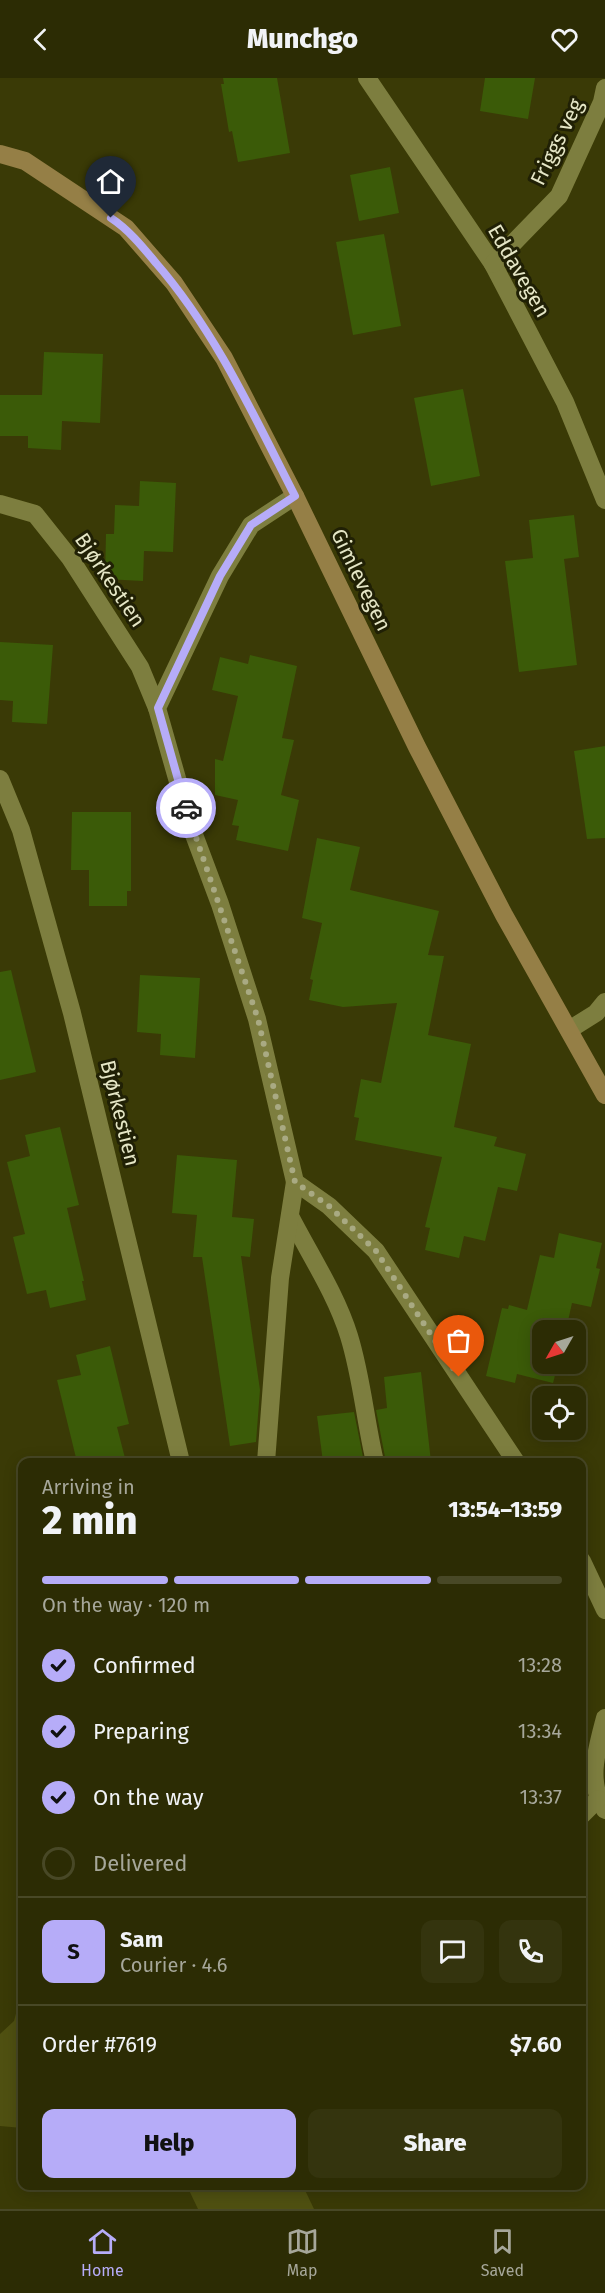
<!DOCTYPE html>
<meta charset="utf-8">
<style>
:root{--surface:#2c2c04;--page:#34340e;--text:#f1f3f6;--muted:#a6a79a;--line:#484826;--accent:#b6acf8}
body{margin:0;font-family:"Fira Sans",sans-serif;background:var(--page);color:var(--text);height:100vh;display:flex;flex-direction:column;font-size:22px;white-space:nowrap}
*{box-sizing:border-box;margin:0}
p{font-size:20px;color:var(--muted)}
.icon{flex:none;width:33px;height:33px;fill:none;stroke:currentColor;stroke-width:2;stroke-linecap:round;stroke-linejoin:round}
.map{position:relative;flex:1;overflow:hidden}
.drawer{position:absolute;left:18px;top:1380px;width:568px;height:732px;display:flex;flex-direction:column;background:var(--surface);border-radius:12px;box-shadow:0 3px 15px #0003,0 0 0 2px var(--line)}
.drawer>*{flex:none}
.needle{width:39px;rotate:231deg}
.buttons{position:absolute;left:532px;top:1242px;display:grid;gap:12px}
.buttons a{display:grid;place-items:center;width:54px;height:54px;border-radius:12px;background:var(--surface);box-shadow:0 3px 15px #0003,0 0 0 2px var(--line);font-size:30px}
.pin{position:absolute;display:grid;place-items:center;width:51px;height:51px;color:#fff;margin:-62px -26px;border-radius:50% 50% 50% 0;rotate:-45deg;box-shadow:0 0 6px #0007}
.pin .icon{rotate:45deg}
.courier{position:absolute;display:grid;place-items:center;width:60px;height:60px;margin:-30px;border:4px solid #b6acf8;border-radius:50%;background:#fff;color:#222;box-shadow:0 2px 8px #0007}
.headline em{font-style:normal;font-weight:800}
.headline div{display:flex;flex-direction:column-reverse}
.headline{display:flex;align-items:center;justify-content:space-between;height:102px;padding:0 24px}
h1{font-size:39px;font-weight:800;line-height:45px}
.bar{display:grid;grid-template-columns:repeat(4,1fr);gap:9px 6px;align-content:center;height:72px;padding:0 24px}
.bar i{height:8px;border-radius:4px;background:var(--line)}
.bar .current{background:var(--accent)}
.bar p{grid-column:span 4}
.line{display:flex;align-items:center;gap:15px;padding:0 24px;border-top:2px solid var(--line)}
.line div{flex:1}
.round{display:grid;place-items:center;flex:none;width:63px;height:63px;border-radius:12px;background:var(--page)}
ol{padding:0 24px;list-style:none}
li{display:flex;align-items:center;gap:18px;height:66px}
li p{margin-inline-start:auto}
li .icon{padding:6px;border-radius:50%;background:var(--accent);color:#111;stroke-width:4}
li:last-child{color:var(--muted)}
li i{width:33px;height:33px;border:3px solid var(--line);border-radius:50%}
.action{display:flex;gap:12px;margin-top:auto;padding:12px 24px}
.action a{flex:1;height:69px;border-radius:12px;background:var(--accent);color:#111;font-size:24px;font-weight:800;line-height:69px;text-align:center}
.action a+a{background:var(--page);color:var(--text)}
header{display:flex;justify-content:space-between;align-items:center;height:78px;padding:0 24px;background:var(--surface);font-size:27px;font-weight:800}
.menu{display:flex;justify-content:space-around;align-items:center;height:84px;border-top:2px solid var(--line);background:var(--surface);font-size:16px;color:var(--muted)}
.menu a{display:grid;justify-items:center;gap:3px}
.menu .current{color:var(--accent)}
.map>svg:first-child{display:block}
</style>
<header><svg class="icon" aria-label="back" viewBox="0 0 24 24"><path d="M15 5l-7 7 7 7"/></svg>Munchgo<svg class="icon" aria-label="heart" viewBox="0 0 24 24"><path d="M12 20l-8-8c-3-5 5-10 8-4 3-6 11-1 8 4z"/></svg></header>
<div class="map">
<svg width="605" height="2131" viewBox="0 0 605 2131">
<rect width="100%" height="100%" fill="#3a3a06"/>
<!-- green -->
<g fill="#4f5011">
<path d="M22,1913v137l-22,-2v-92l14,-13z"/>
<path d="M187,2108h116l11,23h-116z"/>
</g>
<!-- building -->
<g fill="#3b5b08">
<path d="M223,0h54l13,75 -52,9 -6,-31 -3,1 -8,-48h3z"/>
<path d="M485,0h50l-7,41 -48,-8z"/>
<path d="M390,89l9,46 -40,8 -9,-46z"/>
<path d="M384,156l17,92 -48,9 -17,-93z"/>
<path d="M44,274l59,2 -3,69 -38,-2 -1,29 -33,-2v-12h-28v-41h42z"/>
<path d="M463,311l17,87 -49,10 -17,-88z"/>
<path d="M140,403l36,2 -3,69 -29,-1 -1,30 -38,-2 1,-45h8l1,-29 24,1z"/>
<path d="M574,437l5,42 -15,2 13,106 -58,7 -14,-111 28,-3 -4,-38z"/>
<path d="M0,564l53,3 -6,79 -35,-2 1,-21 -13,-1z"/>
<path d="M250,577l47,11 -15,72 12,2 -13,55 18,5 -11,51 -52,-11 3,-14 -7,-1 6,-25 -23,-5v-36l8,2 15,-65 -26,-6 8,-33 28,7z"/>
<path d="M605,668v92l-18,1 -13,-88z"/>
<path d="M72,734h59v79h-4v15h-38v-36h-18z"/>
<path d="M317,760l43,9 -10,43 89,21 -11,44 16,1 -16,79 43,9 -17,83 43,10 -3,9 32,8 -9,37 -19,-4 -13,54 -21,-5 -5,22 -34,-8 5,-22 -5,-1 17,-70 -87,-17 4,-22 -5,-1 7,-38 20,4 16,-80 -54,4 -34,-7 4,-20 -3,-1 12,-56 -20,-5z"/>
<path d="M11,892l25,102 -36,8v-108z"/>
<path d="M140,897l60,3 -5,80 -35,-3 1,-21 -24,-2z"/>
<path d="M60,1049l19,78 -12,3 17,73h-2l4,19 -36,8 -4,-18 -19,4 -14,-57 12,-3 -18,-72 23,-6 -5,-21z"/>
<path d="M177,1077l60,5 -5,57 22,2 -4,38 -9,-1 19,134 -4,52 -26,4 -28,-189h-9l4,-42 -25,-2z"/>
<path d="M559,1155l43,10 -6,25 4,1 -9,38 -19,-4 -6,27h-23v34h15l-5,19 -36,-9 -2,9 -29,-7 16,-68 6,1 1,-4 18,5 13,-55 14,3z"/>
<path d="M110,1268l19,78 -12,3 9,35h-49l-20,-82 24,-5 -5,-20z"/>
<path d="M421,1294l10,90h-45l-10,-52 11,-2 -3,-31z"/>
<path d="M354,1334l10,50h-41l-6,-46z"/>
</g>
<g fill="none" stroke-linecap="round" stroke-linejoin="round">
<!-- street -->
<g stroke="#7d7e3f" stroke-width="18">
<path d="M367,0l126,186 72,138 40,98"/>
<path d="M493,186l66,-68 43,-94 3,-14"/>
<path d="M295,418l-44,29 -31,51 -63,132 33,116 30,80 37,115 38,163 34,24 47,45 140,211"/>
<path d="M0,426l35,10 35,44 70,109 17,41"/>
<path d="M0,701l21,51 51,183 109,449"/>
<path d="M569,952l27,-17 9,-11"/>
<path d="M290,1138c20,39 46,78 59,120 13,42 16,84 26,126"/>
<path d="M266,1384l14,-184 15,-96"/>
<path d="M582,1483l23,49"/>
<path d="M605,1640c-8,31 -19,64 0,92"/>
<path d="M582,1737l16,-16"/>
</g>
<!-- secondary -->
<path stroke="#957f46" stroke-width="18" d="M0,76l25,7 101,67 48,55 50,75 71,138 122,251 87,168 101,180"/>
</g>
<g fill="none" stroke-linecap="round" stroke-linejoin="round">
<!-- done -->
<path stroke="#a9aa83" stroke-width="6" stroke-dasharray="0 10.8" d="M186,730l72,211 37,163 34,24 47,45 83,126"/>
<!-- route -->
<path stroke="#b6acf8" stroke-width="8" d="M111,140c18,12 31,28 45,45 60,69 98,153 139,233l-44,29 -31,51 -62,132 28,100"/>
</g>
<g text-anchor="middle" stroke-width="6" stroke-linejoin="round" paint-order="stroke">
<!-- street labels -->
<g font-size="21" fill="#e5e6c6" stroke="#202005">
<text transform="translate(557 64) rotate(-64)" y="7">Friggs veg</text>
<text transform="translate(519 193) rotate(60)" y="7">Eddavegen</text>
<text transform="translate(110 502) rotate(56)" y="7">Bjørkestien</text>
<text transform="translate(361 502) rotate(64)" y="7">Gimlevegen</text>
<text transform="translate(120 1035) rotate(76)" y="7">Bjørkestien</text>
</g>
</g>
</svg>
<div class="buttons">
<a><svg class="needle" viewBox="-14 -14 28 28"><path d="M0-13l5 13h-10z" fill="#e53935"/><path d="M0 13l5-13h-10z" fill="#a6a79a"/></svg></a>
<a><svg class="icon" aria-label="locate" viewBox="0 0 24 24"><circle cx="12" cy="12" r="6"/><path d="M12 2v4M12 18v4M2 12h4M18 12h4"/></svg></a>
</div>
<div class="pin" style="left:459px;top:1299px;background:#ea580c"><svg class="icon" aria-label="bag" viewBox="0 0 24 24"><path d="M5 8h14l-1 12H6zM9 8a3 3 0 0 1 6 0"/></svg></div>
<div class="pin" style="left:111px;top:140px;background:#1f2937"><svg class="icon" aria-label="home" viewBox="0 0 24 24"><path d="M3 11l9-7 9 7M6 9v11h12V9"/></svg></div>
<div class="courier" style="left:186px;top:730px"><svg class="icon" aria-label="car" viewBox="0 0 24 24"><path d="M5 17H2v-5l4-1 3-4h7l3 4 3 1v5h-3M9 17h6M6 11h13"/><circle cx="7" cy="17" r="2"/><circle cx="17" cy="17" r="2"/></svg></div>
<section class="drawer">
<div class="headline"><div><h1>2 min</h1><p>Arriving in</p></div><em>13:54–13:59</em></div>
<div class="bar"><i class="current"></i><i class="current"></i><i class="current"></i><i></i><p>On the way · 120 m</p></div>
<ol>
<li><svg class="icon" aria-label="check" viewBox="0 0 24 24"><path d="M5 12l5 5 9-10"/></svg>Confirmed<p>13:28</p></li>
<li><svg class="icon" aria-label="check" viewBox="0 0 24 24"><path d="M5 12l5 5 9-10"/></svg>Preparing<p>13:34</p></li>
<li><svg class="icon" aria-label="check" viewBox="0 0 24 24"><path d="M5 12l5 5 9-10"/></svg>On the way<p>13:37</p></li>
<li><i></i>Delivered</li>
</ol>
<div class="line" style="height:108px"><b class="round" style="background:var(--accent);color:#111">S</b><div><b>Sam</b><p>Courier · 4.6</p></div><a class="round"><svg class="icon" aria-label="chat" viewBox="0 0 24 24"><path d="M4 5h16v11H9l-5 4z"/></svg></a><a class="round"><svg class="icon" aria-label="phone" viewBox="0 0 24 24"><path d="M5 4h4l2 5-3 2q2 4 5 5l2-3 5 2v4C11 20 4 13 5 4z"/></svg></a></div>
<div class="line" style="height:78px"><div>Order #7619</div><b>$7.60</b></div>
<div class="action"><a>Help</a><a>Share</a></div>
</section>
</div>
<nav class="menu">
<a class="current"><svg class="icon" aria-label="home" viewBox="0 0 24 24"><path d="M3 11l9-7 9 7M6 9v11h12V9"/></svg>Home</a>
<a><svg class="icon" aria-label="map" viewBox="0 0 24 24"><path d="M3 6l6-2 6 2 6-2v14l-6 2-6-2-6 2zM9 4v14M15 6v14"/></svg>Map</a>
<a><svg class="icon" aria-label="saved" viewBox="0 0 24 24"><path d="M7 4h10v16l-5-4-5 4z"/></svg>Saved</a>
</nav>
